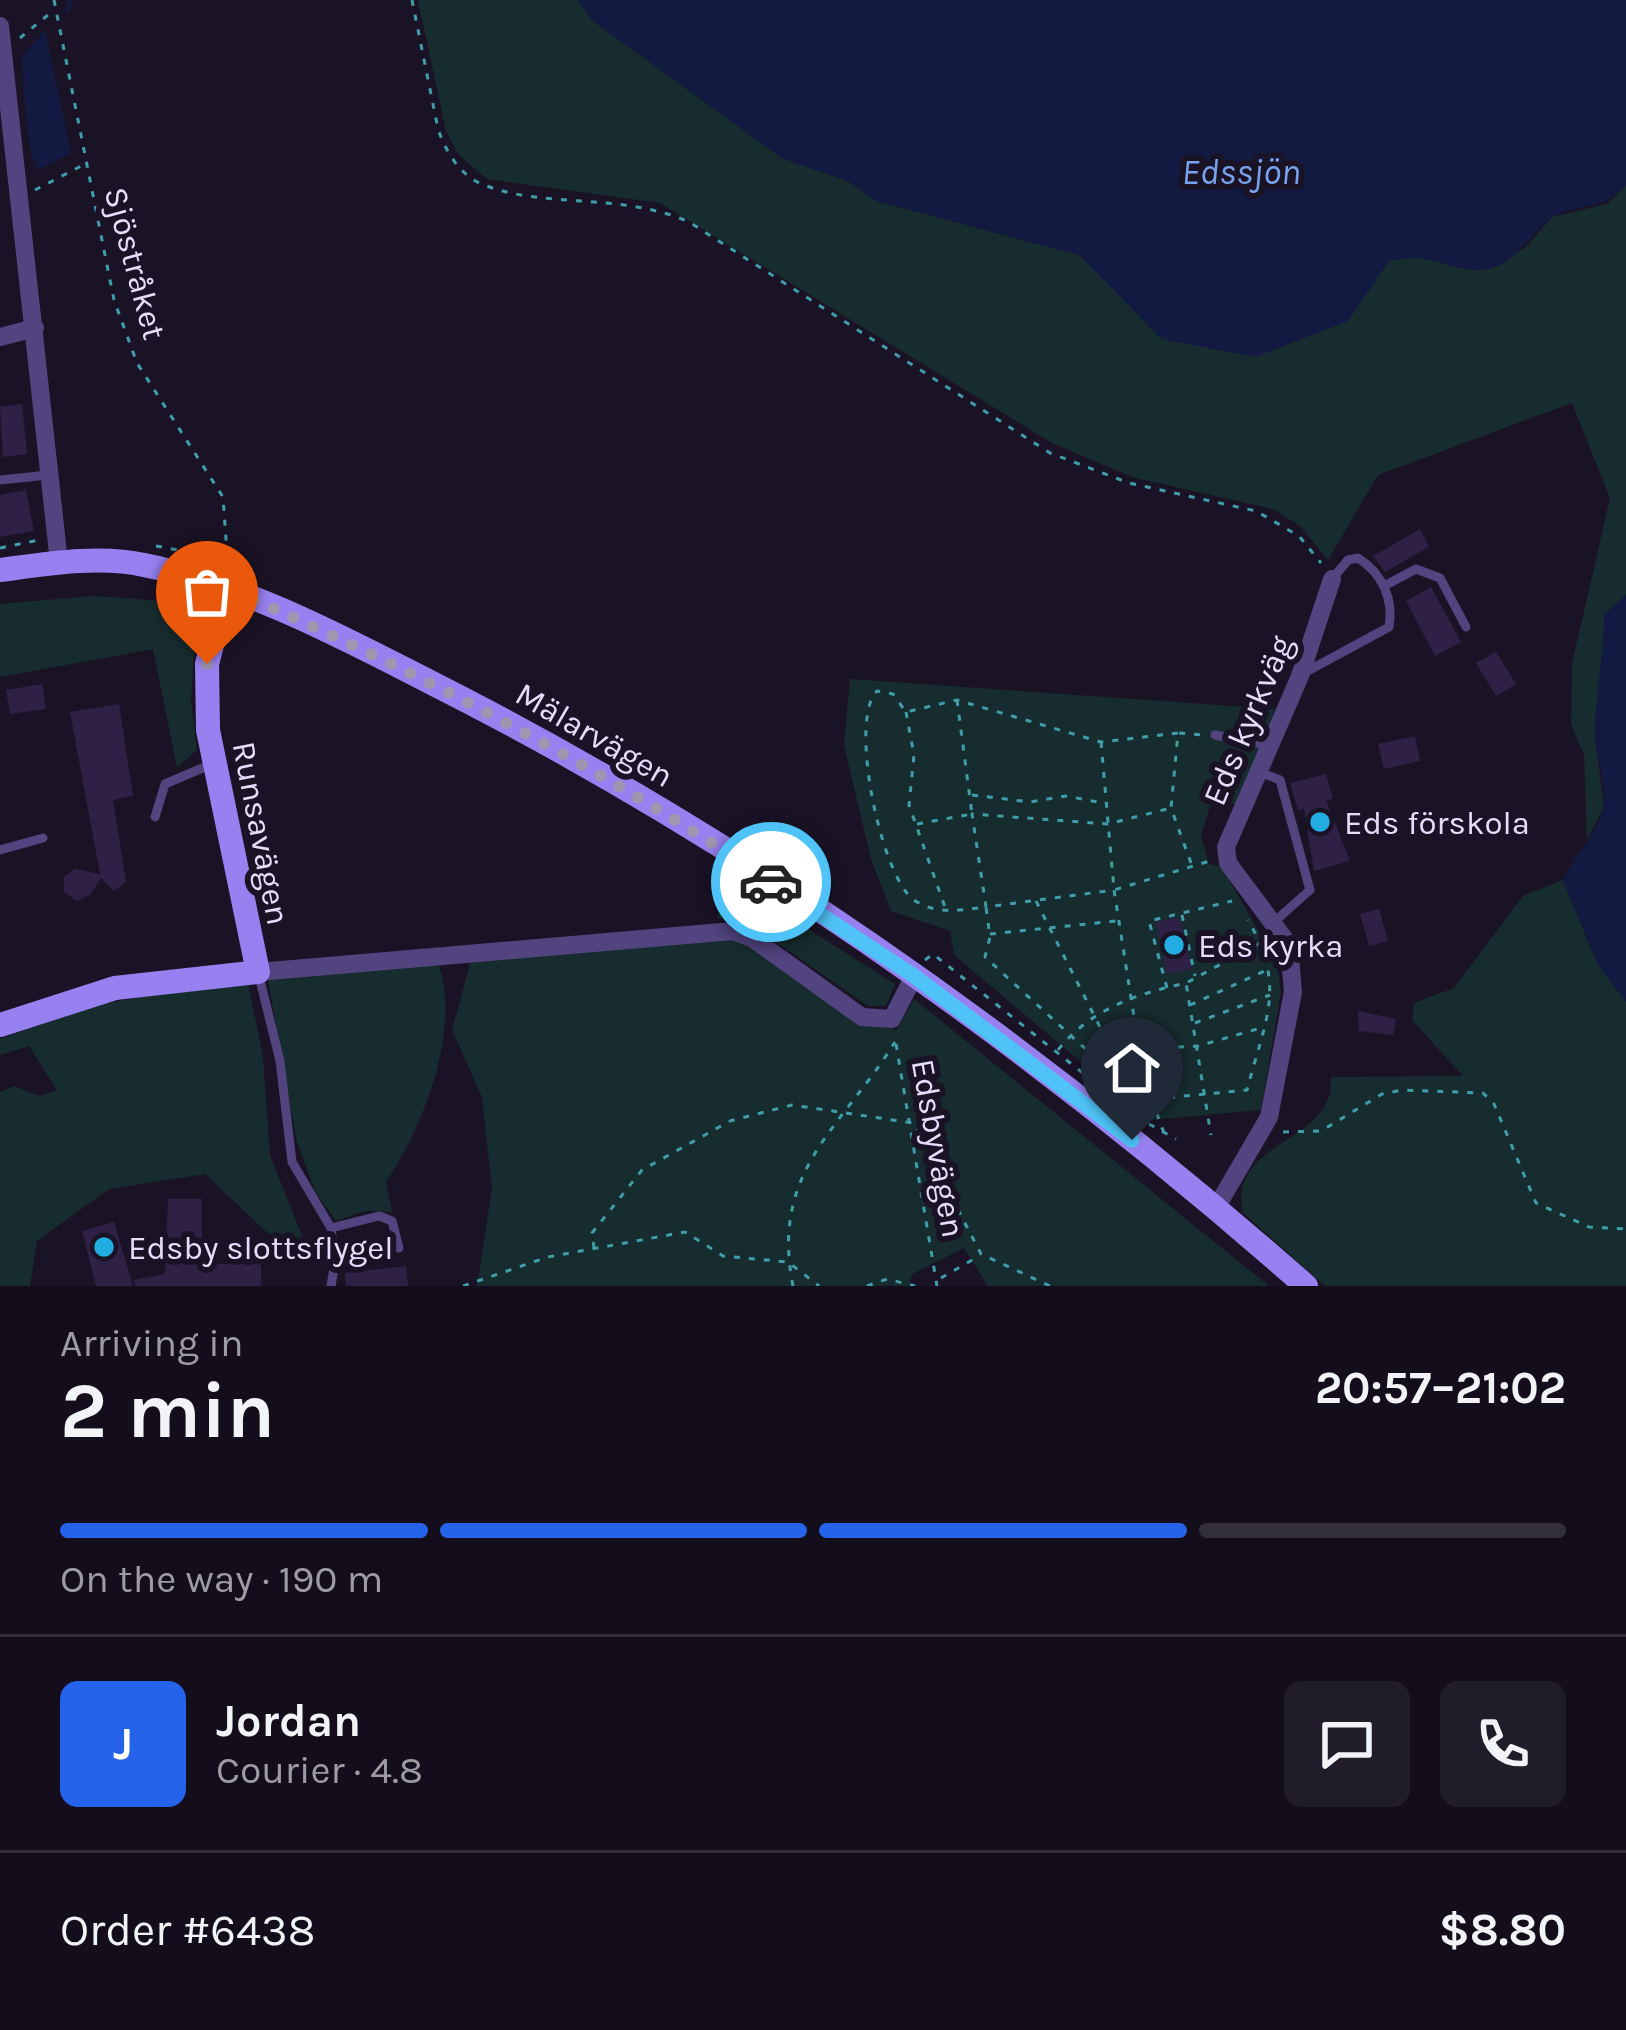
<!DOCTYPE html>
<meta charset="utf-8">
<style>
:root{--surface:#140e1c;--page:#211c29;--text:#f1f3f6;--muted:#9d9ca3;--line:#332e3b;--accent:#2563eb}
body{margin:0;font-family:Karla,sans-serif;background:var(--page);color:var(--text);height:100vh;display:flex;flex-direction:column;font-size:45px;white-space:nowrap}
*{box-sizing:border-box;margin:0}
p{font-size:39px;color:var(--muted)}
.icon{flex:none;width:66px;height:66px;fill:none;stroke:currentColor;stroke-width:2;stroke-linecap:round;stroke-linejoin:round}
.map{position:relative;height:1286px;overflow:hidden}
.details{display:flex;flex-direction:column;background:var(--surface);flex:1}
.details>*{flex:none}
.pin{position:absolute;display:grid;place-items:center;width:102px;height:102px;color:#fff;margin:-123px -51px;border-radius:50% 50% 50% 0;rotate:-45deg;box-shadow:0 0 12px #0007}
.pin .icon{rotate:45deg}
.courier{position:absolute;display:grid;place-items:center;width:120px;height:120px;margin:-60px;border:9px solid #4fc3f7;border-radius:50%;background:#fff;color:#222;box-shadow:0 3px 15px #0007}
.head em{font-style:normal;font-weight:700}
.head div{display:flex;flex-direction:column-reverse}
.head{display:flex;align-items:center;justify-content:space-between;height:204px;padding:0 60px}
h1{font-size:78px;font-weight:700;line-height:90px}
.bar{display:grid;grid-template-columns:repeat(4,1fr);gap:18px 12px;align-content:center;height:144px;padding:0 60px}
.bar i{height:15px;border-radius:9px;background:var(--line)}
.bar .selected{background:var(--accent)}
.bar p{grid-column:span 4}
.line{display:flex;align-items:center;gap:30px;padding:0 60px;border-top:3px solid var(--line)}
.line div{flex:1}
.round{display:grid;place-items:center;flex:none;width:126px;height:126px;border-radius:18px;background:var(--page)}
.map>svg:first-child{display:block}
</style>
<div class="map">
<svg width="1626" height="1286" viewBox="0 0 1626 1286">
<rect width="100%" height="100%" fill="#1a1326"/>
<!-- green -->
<g fill="#172c2f">
<path d="M418,0h159l16,21 189,137 66,23 29,20 202,54 36,32 254,1 20,-27 32,-7 54,16 50,-22 27,-31 55,-13 19,-19v410l-22,20v55l-9,66 9,71 -17,33 -3,-85 -13,-31 1,-60 38,-166 -38,-95 -194,72 -50,85 -28,-34 -27,-17 -138,-31 -83,-35 -392,-240 -173,-24 -28,-24 -13,-24z"/>
<path d="M92,596l75,5 29,25 -5,75 6,49 -20,17 -24,-118 -153,28v-73z"/>
<path d="M850,679l425,30 -38,96 -25,-6 -11,37 8,28 13,3 55,97 4,28 -20,118 -111,10 -196,-165 -4,-24 -59,-20 -20,-52 -27,-114z"/>
<path d="M719,873l176,111 -9,22h-18l-122,-85 -30,-3 12,-18z"/>
<path d="M1563,880l34,83 29,39v284h-301l-82,-73c-16,-74 93,-69 88,-136l132,-1 -51,-56 2,-17 40,-15 69,-92z"/>
<path d="M741,939l121,83 35,8 17,-31 355,287h-281l-24,-38 -52,26 -3,12h-432l15,-97 -10,-92 -30,-67 19,-70z"/>
<path d="M438,963c24,65 -15,165 -52,219l6,30 -27,-1 -29,10 -21,-30 -18,-49 -30,-167z"/>
<path d="M247,978l16,79 7,98 42,106 -20,-5 -87,-82 -96,15 -72,52 -7,45h-30v-194l14,-6 25,10 18,-6 -28,-44 -29,9v-16l97,-34z"/>
</g>
<!-- water -->
<g fill="#121a41">
<path d="M577,0h1049v185c-30,30 -51,16 -76,34 -25,19 -39,54 -77,51 -36,-4 -44,-18 -84,-9l-41,60 -93,36 -93,-18 -83,-84 -202,-54 -29,-20 -66,-23 -189,-137z"/>
<path d="M45,30l26,123 -33,17c-11,-12 -15,-91 -16,-114z"/>
<path d="M1626,595v407l-29,-39 -34,-83c11,-25 33,-42 40,-71 6,-22 -8,-51 -8,-74 0,-40 9,-79 9,-120z"/>
</g>
<g fill="none" stroke-linecap="round" stroke-linejoin="round">
<!-- stream -->
<path stroke="#121a41" stroke-width="4.5" d="M67,10l3,-10"/>
</g>
<!-- building -->
<g fill="#2f2145">
<path d="M22,404l5,50 -24,3 -3,-50z"/>
<path d="M26,490l8,41 -34,6v-42z"/>
<path d="M1420,529l9,18 -44,25 -12,-16z"/>
<path d="M1431,587l30,55 -26,14 -29,-55z"/>
<path d="M1496,652l20,32 -20,12 -20,-33z"/>
<path d="M42,684l4,25 -36,5 -4,-24z"/>
<path d="M119,704l14,92 -20,4 13,82 -12,9 -13,-13 -11,17 -13,6 -13,-9v-15l11,-8 25,5 -30,-162z"/>
<path d="M1415,736l5,25 -36,8 -6,-25z"/>
<path d="M1326,774l7,25 -7,1 24,61 -36,10 -10,-62 -6,1 -8,-27z"/>
<path d="M1379,909l9,32 -19,5 -9,-32z"/>
<path d="M1180,917l12,52 -25,5 -11,-52z"/>
<path d="M1358,1011l38,8 -3,16 -34,-4z"/>
<path d="M168,1199h34v65h59v22h-126l-1,-6 31,-6z"/>
<path d="M114,1222l19,64h-37l-14,-55z"/>
<path d="M406,1266l2,20h-62l-1,-13z"/>
</g>
<g fill="none" stroke-linecap="round" stroke-linejoin="round">
<!-- path -->
<g stroke="#409eab" stroke-width="3" stroke-dasharray="6 9" stroke-linecap="butt">
<path d="M54,0l60,300 23,63 86,134 5,71"/>
<path d="M412,0l26,129c8,23 22,47 46,56 61,24 137,7 205,37l361,231 79,30 127,28 43,25 22,27"/>
<path d="M20,38l34,-28"/>
<path d="M35,190l50,-26"/>
<path d="M156,546l72,13"/>
<path d="M0,548l39,-8"/>
<path d="M906,712l8,43 -5,50 37,105"/>
<path d="M1101,742l13,148 99,-30"/>
<path d="M972,795l58,7 36,-6 37,7"/>
<path d="M917,824l55,-10 -15,-114"/>
<path d="M1191,863l-20,-55 7,-75 24,2"/>
<path d="M1036,901l66,130"/>
<path d="M1182,915l13,61"/>
<path d="M990,934l126,-13"/>
<path d="M925,960l8,-6 209,166 34,19"/>
<path d="M1188,982l70,-38"/>
<path d="M1167,988l-18,-67 83,-20"/>
<path d="M1190,1005l79,-36"/>
<path d="M1195,1023l75,-28"/>
<path d="M896,1044l41,242"/>
<path d="M1163,1048l35,-2 63,-18"/>
<path d="M1058,1050c33,-41 78,-56 128,-67l25,152"/>
<path d="M1143,1074l-29,-184 -128,17 -14,-93 136,10 63,-16"/>
<path d="M1154,1099l93,-9c18,-70 40,-103 1,-170"/>
<path d="M1283,1132l38,-1 61,-37 20,-4 81,3 11,11 42,99 53,24 37,2"/>
<path d="M1164,1133l-21,-56 -16,10 -142,-130 5,-20 -4,-30c-26,3 -50,8 -72,-7 -33,-23 -66,-180 -37,-209l16,3 13,18 51,-12 144,42 77,-9"/>
<path d="M594,1248l-2,-15 50,-63 88,-49 62,-16 121,18 68,131 69,32"/>
<path d="M941,1278l38,-22"/>
<path d="M463,1286l85,-29 137,-25 38,24 65,6 31,24"/>
<path d="M793,1286c-23,-116 48,-157 102,-244"/>
<path d="M867,1286l20,-7 28,7"/>
</g>
<!-- lane -->
<g stroke="#51447f" stroke-width="9">
<path d="M0,480l48,-5"/>
<path d="M1384,586l32,-17 24,9 26,49"/>
<path d="M1304,673l85,-46c5,-28 -7,-54 -31,-69l-10,2 -16,19"/>
<path d="M1215,735l53,10"/>
<path d="M1260,772l20,8 30,110 -36,32"/>
<path d="M155,817l10,-33 49,-21"/>
<path d="M0,850l43,-12"/>
<path d="M259,976l21,85 12,101 39,66 4,34 -4,24"/>
<path d="M331,1228l48,-12 13,5 7,27"/>
</g>
<!-- street -->
<g stroke="#51447f" stroke-width="18">
<path d="M0,26l59,536"/>
<path d="M0,337l35,-9"/>
<path d="M258,972l475,-41 19,7 110,79 30,2 22,-43"/>
<path d="M1216,1208l53,-91 24,-125 -4,-47 -61,-82 -2,-16 74,-171 32,-97"/>
</g>
<!-- secondary -->
<g stroke="#9780ef" stroke-width="24">
<path d="M0,570c46,-6 98,-15 144,-5 100,20 194,70 284,116 317,160 613,371 878,605"/>
<path d="M0,1025l115,-37 143,-16 -50,-242 -1,-66 20,-76"/>
</g>
</g>
<g fill="none" stroke-linecap="round" stroke-linejoin="round">
<!-- done -->
<path stroke="#9f96b0" stroke-width="12" stroke-dasharray="0 21.6" d="M207,664l20,-76c190,83 372,178 544,294"/>
<!-- route -->
<path stroke="#4fc3f7" stroke-width="15" d="M771,882l143,94 218,164"/>
</g>
<!-- markers -->
<g fill="#21ace2" stroke="#1a1326" stroke-width="4.5">
<circle cx="1320" cy="822" r="12"/>
<circle cx="1174" cy="945" r="12"/>
<circle cx="104" cy="1247" r="12"/>
</g>
<g text-anchor="middle" stroke-width="12" stroke-linejoin="round" paint-order="stroke">
<!-- street labels -->
<g font-size="33" fill="#e6ddfb" stroke="#1a1326">
<text transform="translate(136 263) rotate(75)" y="12">Sjöstråket</text>
<text transform="translate(1247 720) rotate(-67)" y="12">Eds kyrkväg</text>
<text transform="translate(595 734) rotate(30)" y="12">Mälarvägen</text>
<text transform="translate(262 833) rotate(79)" y="12">Runsavägen</text>
<text transform="translate(939 1148) rotate(80)" y="12">Edsbyvägen</text>
</g>
<!-- poi labels -->
<g font-size="33" fill="#e6ddfb" stroke="#1a1326" text-anchor="start">
<text x="1344" y="834">Eds förskola</text>
<text x="1198" y="957">Eds kyrka</text>
<text x="128" y="1259">Edsby slottsflygel</text>
</g>
<!-- water labels -->
<g font-size="36" font-style="italic" fill="#78a1ee" stroke="#1a1326">
<text x="1241" y="184">Edssjön</text>
</g>
</g>
</svg>
<div class="pin" style="left:207px;top:664px;background:#ea580c"><svg class="icon" aria-label="bag" viewBox="0 0 24 24"><path d="M5 8h14l-1 12H6zM9 8a3 3 0 0 1 6 0"/></svg></div>
<div class="pin" style="left:1132px;top:1140px;background:#1f2937"><svg class="icon" aria-label="home" viewBox="0 0 24 24"><path d="M3 11l9-7 9 7M6 9v11h12V9"/></svg></div>
<div class="courier" style="left:771px;top:882px"><svg class="icon" aria-label="car" viewBox="0 0 24 24"><path d="M5 17H2v-5l4-1 3-4h7l3 4 3 1v5h-3M9 17h6M6 11h13"/><circle cx="7" cy="17" r="2"/><circle cx="17" cy="17" r="2"/></svg></div>
</div>
<section class="details">
<div class="head"><div><h1>2 min</h1><p>Arriving in</p></div><em>20:57–21:02</em></div>
<div class="bar"><i class="selected"></i><i class="selected"></i><i class="selected"></i><i></i><p>On the way · 190 m</p></div>
<div class="line" style="height:216px"><b class="round" style="background:var(--accent);color:#fff">J</b><div><b>Jordan</b><p>Courier · 4.8</p></div><a class="round"><svg class="icon" aria-label="chat" viewBox="0 0 24 24"><path d="M4 5h16v11H9l-5 4z"/></svg></a><a class="round"><svg class="icon" aria-label="phone" viewBox="0 0 24 24"><path d="M5 4h4l2 5-3 2q2 4 5 5l2-3 5 2v4C11 20 4 13 5 4z"/></svg></a></div>
<div class="line" style="height:156px"><div>Order #6438</div><b>$8.80</b></div>
</section>
